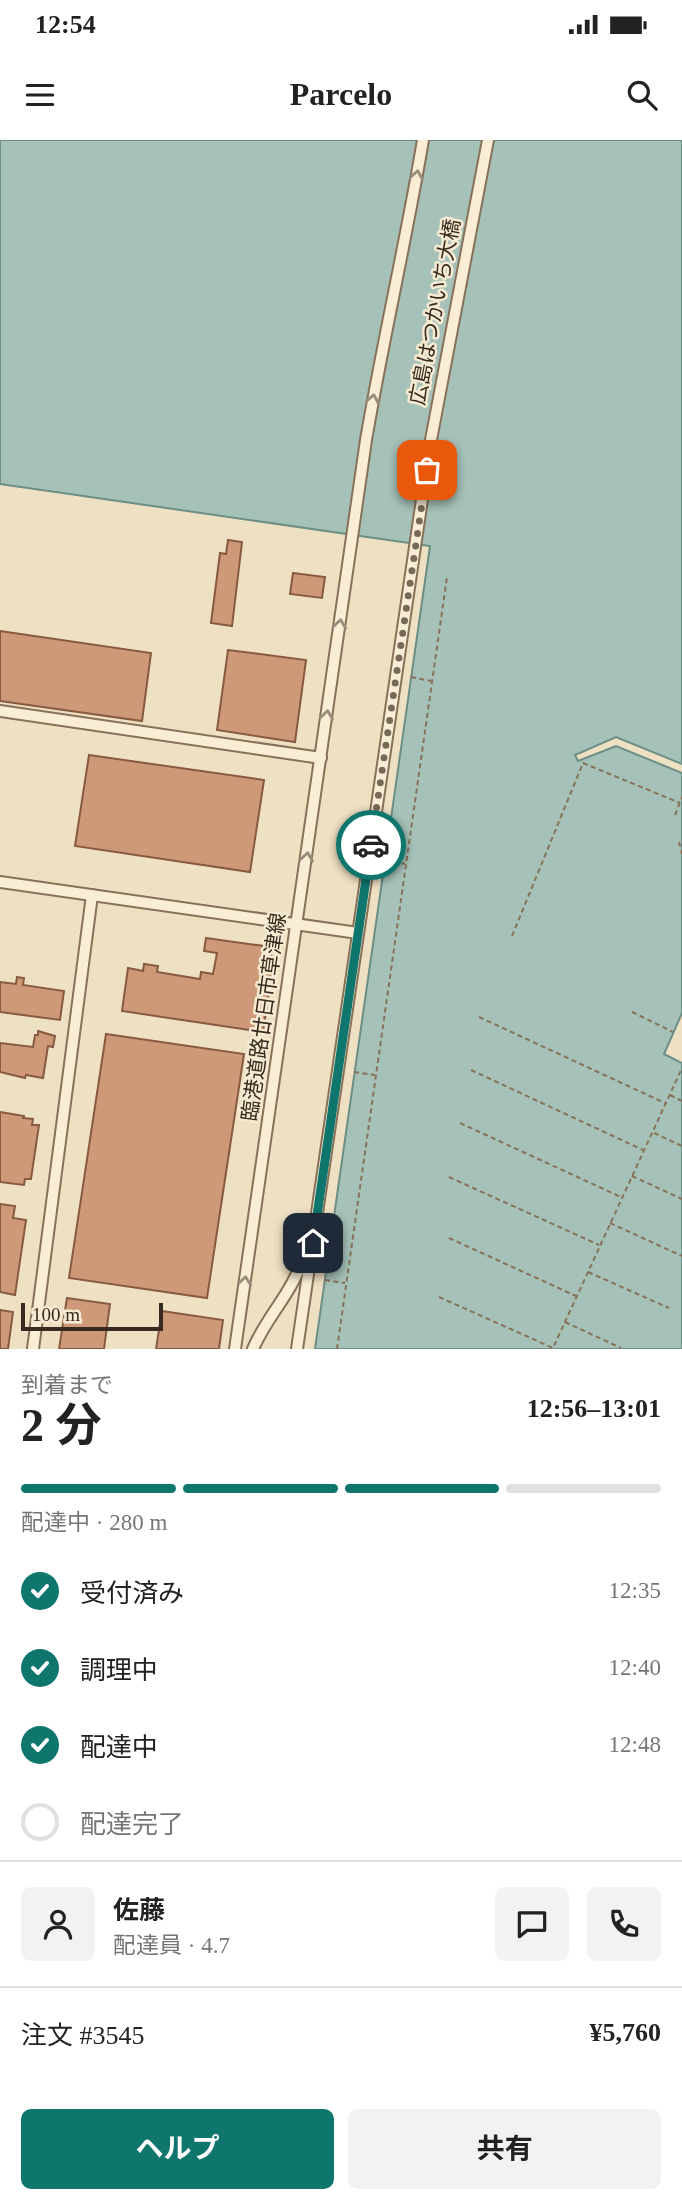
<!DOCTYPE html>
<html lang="ja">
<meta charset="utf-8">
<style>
:root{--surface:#fff;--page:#f2f2f2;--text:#222;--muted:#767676;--line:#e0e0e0;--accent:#0f766e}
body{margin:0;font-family:"Times New Roman","Noto Sans JP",serif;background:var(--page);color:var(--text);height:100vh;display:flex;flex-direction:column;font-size:26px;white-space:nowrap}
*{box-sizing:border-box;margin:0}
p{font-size:23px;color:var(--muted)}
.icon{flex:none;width:38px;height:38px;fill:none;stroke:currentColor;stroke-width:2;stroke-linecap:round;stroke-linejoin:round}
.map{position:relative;height:1209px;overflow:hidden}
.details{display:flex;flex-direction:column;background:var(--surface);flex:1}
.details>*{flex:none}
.scale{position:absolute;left:21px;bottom:18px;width:142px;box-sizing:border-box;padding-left:7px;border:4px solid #382a1e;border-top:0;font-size:19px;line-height:24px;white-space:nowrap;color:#382a1e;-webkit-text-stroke:5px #f6ead2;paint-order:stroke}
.pin{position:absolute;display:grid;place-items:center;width:60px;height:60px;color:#fff;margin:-30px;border-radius:14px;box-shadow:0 4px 10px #0006}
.courier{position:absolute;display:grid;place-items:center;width:70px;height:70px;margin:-35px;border:5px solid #0f766e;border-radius:50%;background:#fff;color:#222;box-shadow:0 2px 9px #0007}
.summary em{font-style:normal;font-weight:700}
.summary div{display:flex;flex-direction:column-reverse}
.summary{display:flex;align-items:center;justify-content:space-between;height:119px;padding:0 21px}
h1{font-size:46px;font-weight:700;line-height:52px}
.bar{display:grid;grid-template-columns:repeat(4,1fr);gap:10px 7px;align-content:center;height:84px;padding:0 21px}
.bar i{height:9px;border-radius:5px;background:var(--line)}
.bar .active{background:var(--accent)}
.bar p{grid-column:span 4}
.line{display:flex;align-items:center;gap:18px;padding:0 21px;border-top:2px solid var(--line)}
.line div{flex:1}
.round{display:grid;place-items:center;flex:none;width:74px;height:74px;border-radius:10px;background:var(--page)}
ol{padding:0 21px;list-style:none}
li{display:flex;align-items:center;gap:21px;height:77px}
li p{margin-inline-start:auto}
li .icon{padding:7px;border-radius:50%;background:var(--accent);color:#fff;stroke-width:4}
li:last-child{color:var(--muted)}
li i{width:38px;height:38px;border:4px solid var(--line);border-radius:50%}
.button{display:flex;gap:14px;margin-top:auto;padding:14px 21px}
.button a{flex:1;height:80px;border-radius:10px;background:var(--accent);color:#fff;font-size:28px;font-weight:700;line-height:80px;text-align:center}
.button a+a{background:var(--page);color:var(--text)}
.status{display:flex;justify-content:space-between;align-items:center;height:49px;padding:0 35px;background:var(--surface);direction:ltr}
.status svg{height:19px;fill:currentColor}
header{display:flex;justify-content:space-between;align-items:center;height:91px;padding:0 21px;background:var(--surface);font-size:32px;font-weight:700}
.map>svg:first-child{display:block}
</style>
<div class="status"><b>12:54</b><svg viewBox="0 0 49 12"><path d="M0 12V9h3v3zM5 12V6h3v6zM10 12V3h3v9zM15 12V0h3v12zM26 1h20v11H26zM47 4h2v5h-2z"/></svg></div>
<header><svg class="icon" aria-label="menu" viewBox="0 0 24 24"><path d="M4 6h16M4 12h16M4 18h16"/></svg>Parcelo<svg class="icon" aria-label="search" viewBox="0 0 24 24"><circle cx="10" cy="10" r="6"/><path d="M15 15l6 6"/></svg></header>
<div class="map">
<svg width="682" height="1209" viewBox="0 0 682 1209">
<rect width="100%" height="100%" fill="#eee0c3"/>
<!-- water -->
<path fill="#a5c1b8" stroke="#6c8f85" stroke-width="2" d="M0,0h682v624l-66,-27 -41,18 3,6 38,-15 66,27v240l-18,41 18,9v286h-367l115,-803 -430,-62z"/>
<!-- building -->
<g fill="#cd9978" stroke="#885a3f" stroke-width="2">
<path d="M228,400l14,2 -10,84 -21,-3 9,-70 6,1z"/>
<path d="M293,433l32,4 -3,21 -32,-4z"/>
<path d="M0,491l151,22 -9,68 -142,-20z"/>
<path d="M228,510l78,10 -11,82 -78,-12z"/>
<path d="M89,615l175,25 -14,92 -175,-26z"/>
<path d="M206,798l58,8 10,13 -11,73 -141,-21 6,-43 15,3 1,-7 14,2 -1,6 43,7 1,-7 12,2 4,-21 -13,-2z"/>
<path d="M17,837l7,1 -1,7 41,6 -4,29 -60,-8v-30l16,2z"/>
<path d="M38,891l17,5 -2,11 -5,-1 -5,32 -17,-3 -1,3 -25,-6v-29l33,4 2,-12h3z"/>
<path d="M106,894l138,20 -37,244 -138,-20z"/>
<path d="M0,972l24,4 -1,2 10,1 -1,6h7l-8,54h-6l-1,6 -24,-3z"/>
<path d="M0,1064l15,2 -2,12 13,2 -11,75 -15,-3z"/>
<path d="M67,1158l43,6 -6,45h-45z"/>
<path d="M0,1170l13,2 -5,37h-8z"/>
<path d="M162,1171l61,9 -4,29h-63z"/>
</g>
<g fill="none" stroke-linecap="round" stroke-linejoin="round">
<defs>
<g id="tertiary">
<path d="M0,571l321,47"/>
<path d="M0,742l358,51"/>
<path d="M33,1209l59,-454"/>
<path d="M235,1209l131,-909c17,-100 40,-199 57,-300"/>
<path d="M253,1209c15,-36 42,-57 52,-99"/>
<path d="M297,1209l133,-904 58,-305"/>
</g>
</defs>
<!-- tertiary casing -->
<use href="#tertiary" stroke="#887159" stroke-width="14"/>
<!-- path -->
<g stroke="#887159" stroke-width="2" stroke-dasharray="5 3.5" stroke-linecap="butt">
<path d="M411,537l20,4"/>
<path d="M675,675l7,-18"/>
<path d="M679,702l3,12"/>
<path d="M385,720l20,4"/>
<path d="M512,796l71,-173 97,40"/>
<path d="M632,872l41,20"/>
<path d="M479,877l186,86"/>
<path d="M471,930l172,80"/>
<path d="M354,932l21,3"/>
<path d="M670,955l12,6"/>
<path d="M460,983l161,74"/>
<path d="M654,993l28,13"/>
<path d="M632,1036l50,23"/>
<path d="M449,1037l150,68"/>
<path d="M610,1083l72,33"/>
<path d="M449,1098l127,58"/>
<path d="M588,1132l81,36"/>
<path d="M325,1140l20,3"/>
<path d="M439,1157l114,51 129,-280"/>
<path d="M565,1182l56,26"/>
<path d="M337,1209l110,-772"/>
</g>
<!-- tertiary -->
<use href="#tertiary" stroke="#f9edd6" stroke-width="10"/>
</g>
<!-- one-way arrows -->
<defs><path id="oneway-chevron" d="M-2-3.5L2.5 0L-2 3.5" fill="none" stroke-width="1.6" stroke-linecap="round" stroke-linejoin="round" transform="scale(1.75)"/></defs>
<g stroke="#988c7a">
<use href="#oneway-chevron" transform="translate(417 35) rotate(-80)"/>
<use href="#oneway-chevron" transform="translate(373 259) rotate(-80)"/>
<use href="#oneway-chevron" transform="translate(340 484) rotate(-82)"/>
<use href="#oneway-chevron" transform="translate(327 575) rotate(-82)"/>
<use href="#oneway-chevron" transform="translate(307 717) rotate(-82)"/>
<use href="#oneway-chevron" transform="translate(245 1141) rotate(-82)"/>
</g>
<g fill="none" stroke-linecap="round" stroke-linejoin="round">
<!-- done -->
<path stroke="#786a58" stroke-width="7" stroke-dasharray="0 12.6" d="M371,705l56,-375"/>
<!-- route -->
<path stroke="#0f766e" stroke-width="9" d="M313,1103l58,-398"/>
</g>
<g text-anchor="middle" stroke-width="5" stroke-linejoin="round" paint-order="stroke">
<!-- street labels -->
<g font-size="21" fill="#382a1e" stroke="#f6ead2">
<text transform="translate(435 172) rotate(-79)" y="7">広島はつかいち大橋</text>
<text transform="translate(264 877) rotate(-82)" y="7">臨港道路廿日市草津線</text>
</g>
</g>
</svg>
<div class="scale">100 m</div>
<div class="pin" style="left:427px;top:330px;background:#ea580c"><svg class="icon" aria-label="bag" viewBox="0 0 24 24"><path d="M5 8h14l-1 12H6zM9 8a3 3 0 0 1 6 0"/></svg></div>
<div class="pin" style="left:313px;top:1103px;background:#1f2937"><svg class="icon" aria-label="home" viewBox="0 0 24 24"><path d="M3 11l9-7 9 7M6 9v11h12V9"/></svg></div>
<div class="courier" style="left:371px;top:705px"><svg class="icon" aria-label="car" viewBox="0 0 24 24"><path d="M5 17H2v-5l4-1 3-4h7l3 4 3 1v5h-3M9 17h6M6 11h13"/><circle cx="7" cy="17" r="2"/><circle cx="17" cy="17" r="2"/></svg></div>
</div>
<section class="details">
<div class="summary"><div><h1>2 分</h1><p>到着まで</p></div><em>12:56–13:01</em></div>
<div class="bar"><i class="active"></i><i class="active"></i><i class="active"></i><i></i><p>配達中 · 280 m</p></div>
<ol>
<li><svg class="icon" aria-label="check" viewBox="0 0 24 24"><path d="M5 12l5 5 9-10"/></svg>受付済み<p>12:35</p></li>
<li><svg class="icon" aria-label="check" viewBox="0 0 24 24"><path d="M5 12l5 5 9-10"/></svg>調理中<p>12:40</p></li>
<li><svg class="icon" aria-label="check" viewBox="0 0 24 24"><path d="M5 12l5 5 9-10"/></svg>配達中<p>12:48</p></li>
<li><i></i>配達完了</li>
</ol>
<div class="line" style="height:126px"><a class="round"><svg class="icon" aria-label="person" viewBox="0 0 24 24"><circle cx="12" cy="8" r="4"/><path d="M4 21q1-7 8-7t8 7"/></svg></a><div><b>佐藤</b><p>配達員 · 4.7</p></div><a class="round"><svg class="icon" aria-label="chat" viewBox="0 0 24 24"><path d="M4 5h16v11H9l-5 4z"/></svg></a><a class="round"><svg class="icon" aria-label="phone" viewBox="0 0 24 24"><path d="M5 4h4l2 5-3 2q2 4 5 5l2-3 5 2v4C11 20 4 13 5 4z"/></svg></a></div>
<div class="line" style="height:91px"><div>注文 #3545</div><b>¥5,760</b></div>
<div class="button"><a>ヘルプ</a><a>共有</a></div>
</section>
